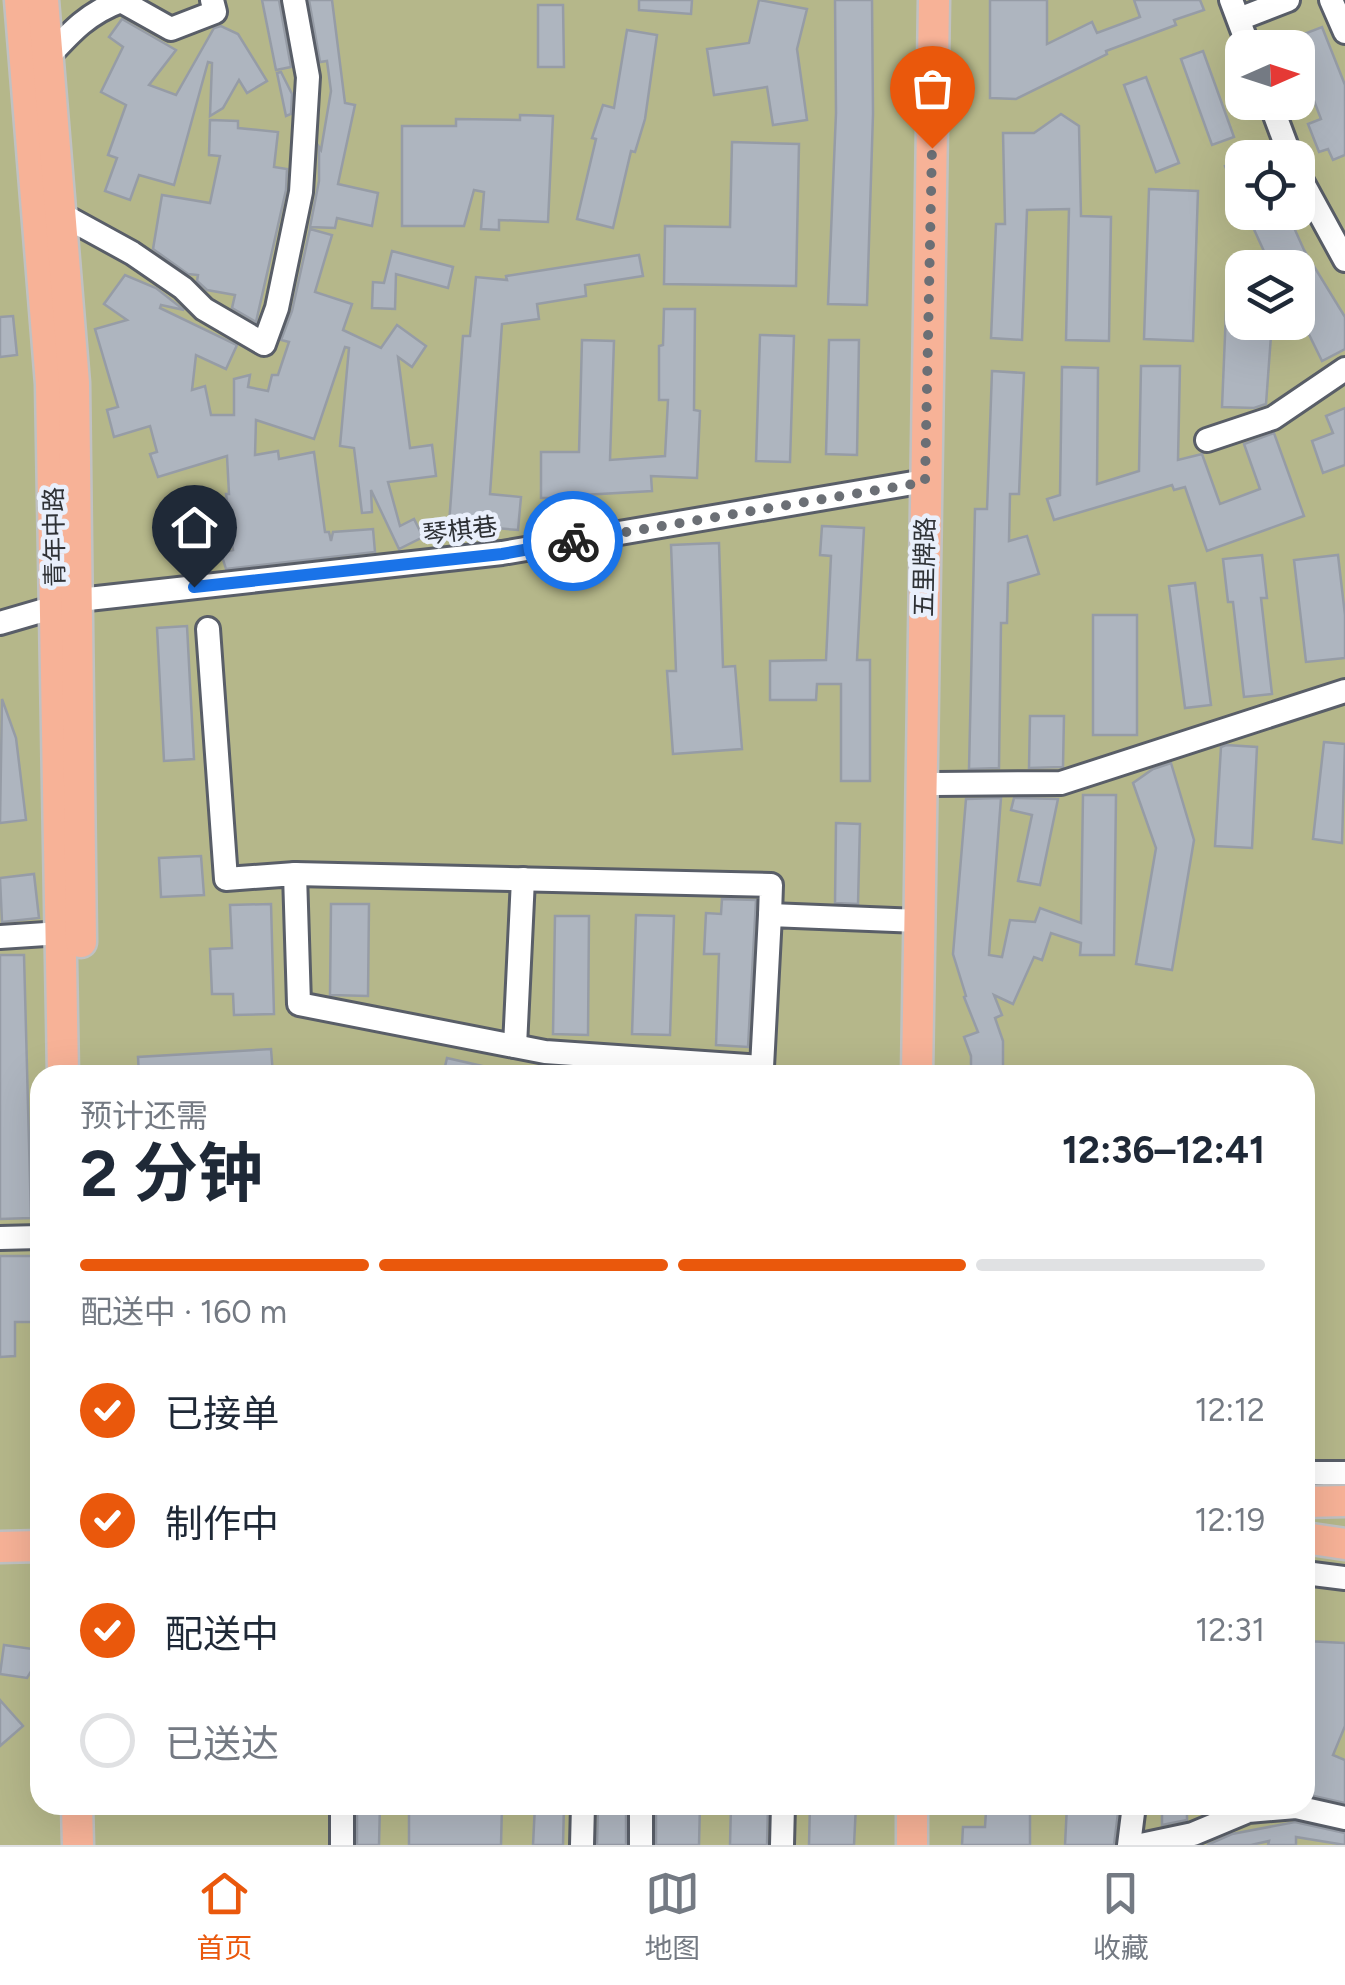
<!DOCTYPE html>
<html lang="zh">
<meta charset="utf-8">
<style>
:root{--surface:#fff;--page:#f2f2f3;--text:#1f2937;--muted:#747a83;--line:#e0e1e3;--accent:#ea580c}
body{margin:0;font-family:Figtree,"Noto Sans SC",sans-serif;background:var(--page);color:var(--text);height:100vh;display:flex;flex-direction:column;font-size:38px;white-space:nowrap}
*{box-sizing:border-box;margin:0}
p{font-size:32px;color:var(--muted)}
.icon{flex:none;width:55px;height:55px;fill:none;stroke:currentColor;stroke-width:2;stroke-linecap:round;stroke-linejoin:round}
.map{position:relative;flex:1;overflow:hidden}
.panel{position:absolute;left:30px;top:1065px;width:1285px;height:750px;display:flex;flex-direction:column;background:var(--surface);border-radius:30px;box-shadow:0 10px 40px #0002}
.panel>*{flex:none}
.needle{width:65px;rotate:87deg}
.tools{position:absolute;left:1225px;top:30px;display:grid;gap:20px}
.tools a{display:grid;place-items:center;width:90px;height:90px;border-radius:20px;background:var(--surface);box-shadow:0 10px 40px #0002;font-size:50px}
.pin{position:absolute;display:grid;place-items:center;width:85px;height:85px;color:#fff;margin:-102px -42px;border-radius:50% 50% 50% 0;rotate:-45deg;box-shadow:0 0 10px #0007}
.pin .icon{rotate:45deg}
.courier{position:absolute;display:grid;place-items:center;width:100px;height:100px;margin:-50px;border:8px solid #1a73e8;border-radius:50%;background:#fff;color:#222;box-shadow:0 2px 12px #0007}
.headline em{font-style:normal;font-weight:700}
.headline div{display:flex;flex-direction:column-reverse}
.headline{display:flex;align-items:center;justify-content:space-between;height:170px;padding:0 50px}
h1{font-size:65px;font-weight:700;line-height:75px}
.bar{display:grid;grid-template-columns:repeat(4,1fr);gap:15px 10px;align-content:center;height:120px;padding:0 50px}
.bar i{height:12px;border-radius:8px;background:var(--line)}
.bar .selected{background:var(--accent)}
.bar p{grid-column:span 4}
ol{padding:0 50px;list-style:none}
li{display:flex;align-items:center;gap:30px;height:110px}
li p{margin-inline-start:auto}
li .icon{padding:10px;border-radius:50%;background:var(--accent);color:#fff;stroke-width:4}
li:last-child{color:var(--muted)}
li i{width:55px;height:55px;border:5px solid var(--line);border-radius:50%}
.dock{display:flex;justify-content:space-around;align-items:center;height:140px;border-top:2px solid var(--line);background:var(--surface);font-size:28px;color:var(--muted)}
.dock a{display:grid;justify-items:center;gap:5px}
.dock .selected{color:var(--accent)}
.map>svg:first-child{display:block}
</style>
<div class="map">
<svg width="1345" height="1845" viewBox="0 0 1345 1845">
<rect width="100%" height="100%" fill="#dce2ed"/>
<!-- green -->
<path fill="#b5b78a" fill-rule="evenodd" d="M0,0h1345v1845h-1345zM1242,48h56v54h-56zM1242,158h56v54h-56zM1242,268h56v54h-56zM40,1075h1265v730h-1265z"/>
<!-- building -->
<g fill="#aeb5bf" stroke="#969ca6" stroke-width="2.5">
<path d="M262,0h17l12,67 -15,3z"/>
<path d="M309,0h23l13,103 10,2 -17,79 40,9 -6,33 -35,-8 -2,10 -25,-1 9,-46v-34l2,3 10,-59 -4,-30 -7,1z"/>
<path d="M639,0h53l-1,14 -52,-4z"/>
<path d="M759,0l48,9 -10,40 10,71 -34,5 -6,-38 -53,8 -7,-46 42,-6z"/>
<path d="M835,0h37l1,114 -6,191 -39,-1 8,-191z"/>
<path d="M990,0h57v44l45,-22 5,11 43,-16 -6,-17h66l4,10 -30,10 2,5 -70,26 1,3 -91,45 -26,-1z"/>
<path d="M538,5h25l1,62h-26z"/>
<path d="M122,19l54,31 -27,35 27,10 38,-67 7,-2 17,8 29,47 -20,12 -8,-13 -16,28 -13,8 2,-53 -4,-1 -34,123 -35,-10 -9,25 -25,-9 12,-33 -9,-3 18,-50 -25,-13 22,-45 -14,-10z"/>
<path d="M1322,27l23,58v70l-12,5 -5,-11 -9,3 -11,-28 13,-5 -10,-26 -10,4 -3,-8v-16l5,-2 -5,-23h-4l-3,-9z"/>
<path d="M627,30l30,5 -12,84 -10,33 -4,-1 -18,77 -36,-9 19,-80 -4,-1 11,-33 11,3z"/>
<path d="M1203,51l31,86 -22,8 -31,-86z"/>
<path d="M281,72l11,22 -1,20 -5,2 -9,-43z"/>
<path d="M1146,77l33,86 -23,9 -32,-87z"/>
<path d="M1061,114l18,12 2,90 30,1 -2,124 -43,-1 3,-131 -42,1 -5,130 -31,-2 5,-114h9l-2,-91h31z"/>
<path d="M520,115l33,1 -5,106 -49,-2v10l-18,-1 3,-37 -10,-2 -10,36h-62v-100h54v-7l64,1z"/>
<path d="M210,120l28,1v7l40,4 -4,35 13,2 -1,21 -30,132 -24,-14 3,-13 -28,-5 -10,-9 1,-6 -10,-1 -35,-25 9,-54 48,8 10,-47 -11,-1z"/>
<path d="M732,142l67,2 -3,142 -132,-2 1,-58 65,1z"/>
<path d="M1242,157v47l-17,-38z"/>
<path d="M1149,189l49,2 -5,150 -49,-2z"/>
<path d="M1246,212h41l17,38 41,67v32l-23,12 -24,-49v-44h-23l-5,-9 -2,1z"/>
<path d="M310,229l22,6 -17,57 37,12 -9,26 38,18 16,-23 29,21 -14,21 -14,-10 12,91 22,-3 4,31 -48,6 12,44 14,-7 9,18 -24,12 -28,-59 1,22 -10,1 -8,-65 -14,-2 9,-98 -4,-1 -31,92 -58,-19 -1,35 23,-4 1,8 35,-7 11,80h4l2,9 2,-9 40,-3 2,23 -149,17 -5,-16 12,-3 -7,-56h3l-2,-38 -69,21 -8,-23 7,-2 -7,-26 -36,11 -7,-27 11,-3 -23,-78 32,-9 -23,-16 21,-29 31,13 28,22 -23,-5 -1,3 77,37 -11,24 -30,-14 -4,35 13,-4 6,29h23v-36l16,-4 -2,12 20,4 4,-16h6l11,-33 -8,-2 11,-29z"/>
<path d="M392,251l61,16 -5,21 -52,-14 -1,35 -23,-1 1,-26 11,1z"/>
<path d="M639,255l4,21 -58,9 1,11 -49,8 2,15 -37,5 -12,170 31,3 -3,33 -69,-6 14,-188h7l6,-59 31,3 -1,-4z"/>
<path d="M664,309h31l-1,101 6,1 -3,67 -46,-2 1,15 -69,4v3h-42v-46h38l3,-112 32,1 -4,119 55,-4 3,-56h-9v-54l4,-1z"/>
<path d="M1226,312l16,1v9h30l-6,82 -12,4 -32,-1z"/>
<path d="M13,316l4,39 -17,2v-40z"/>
<path d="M760,335l34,1 -4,126 -34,-1z"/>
<path d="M829,340h30l-2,115 -31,-1z"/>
<path d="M1141,366h39l-2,94 24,-6 18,50 40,-15 -16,-45 30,-11 30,83 -97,35 -22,-64 -11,3 -2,-5 -118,35 -7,-21 13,-4 2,-128 36,1 -1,116 42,-13z"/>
<path d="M992,371l32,2 -5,121h-9l-1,47 18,-5 12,38 -31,9 -1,40h-6l-2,145 -30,1 6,-260h12z"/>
<path d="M1345,408v57l-22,8 -11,-32 21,-8 -7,-17z"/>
<path d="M822,526l42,2 -7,132h13v121h-29v-97h-24l-1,16h-46v-39l56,-1 5,-104 -11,-1z"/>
<path d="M719,543l4,124 12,-1 7,83 -69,5 -6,-83h9l-5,-126z"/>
<path d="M1262,555l5,43h-6l11,96 -28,3 -11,-95h-5l-5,-43z"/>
<path d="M1338,555l7,60v43l-39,4 -12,-102z"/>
<path d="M1195,583l16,122 -26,3 -16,-122z"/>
<rect x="1093" y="615" width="44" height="120"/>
<path d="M187,626l7,133 -30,2 -7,-133z"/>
<path d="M2,699l14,39 10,82 -26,3z"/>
<path d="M1030,716h34l-1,51 -34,1z"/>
<path d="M1324,742l21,2 -3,99 -29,-4z"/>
<path d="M1226,745l31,2 -5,101 -37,-2 6,-99z"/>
<path d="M1171,763l23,77 -22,130 -36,-6 20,-116 -23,-65 20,-14z"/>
<path d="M1083,795h33l-2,160h-34l1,-12 -30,-10 -9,27 -8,-3 -21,47 -19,-9 8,20 -7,3 8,23v33l-32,1v-19l-7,-19 14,-5 -14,-35 2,-1 -13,-42 13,-155 35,-1 -12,157 13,2 8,-37 25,2 5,-14 41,15z"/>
<path d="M1014,798l44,1 -18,86 -22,-4 14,-66 -21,-5z"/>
<path d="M836,823l24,1 -2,80 -23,-1z"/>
<path d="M201,856l3,39 -43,2 -2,-39z"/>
<path d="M34,874l5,44 -37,4 -2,-44z"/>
<path d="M722,899l34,1 -8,147 -32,-2 3,-91h-15l2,-41 15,1z"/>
<path d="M271,904l3,110 -40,1 -1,-21h-21l-2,-45 22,-1 -2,-43z"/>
<path d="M331,904h38l-1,92 -38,-1z"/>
<path d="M636,915l38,1 -4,119 -38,-1z"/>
<path d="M555,916h34l-1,119 -35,-1z"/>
<path d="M0,955h24l7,263 -31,1z"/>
<path d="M271,1049l2,26h-134l-1,-18z"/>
<path d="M447,1058l53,12 -1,5h-56z"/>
<path d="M0,1256h39v66h-24v34l-15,1z"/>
<path d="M1305,1641l40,2v83l-12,29 12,5v43l-40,-9z"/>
<path d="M4,1645l36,5v7l-13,21 -27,-4z"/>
<path d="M0,1700l23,26 -23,20z"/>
<path d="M357,1805h23l-1,40h-22z"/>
<path d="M409,1805h93l-1,40h-92z"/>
<path d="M535,1805h29l-1,40h-30z"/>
<path d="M598,1805h28v40h-29z"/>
<path d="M656,1805h44l-1,40h-43z"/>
<path d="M731,1805h37l-1,40h-37z"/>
<path d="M810,1805h46l-2,40h-45z"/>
<path d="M1067,1805h52l-5,40h-49z"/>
<path d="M1162,1805h25v15l-25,5z"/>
<path d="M986,1811l44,1v33h-68l1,-18h22z"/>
<path d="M1295,1822l50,11v12l-49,-8v8h-28l1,-4 -18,4h-44l25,-11z"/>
</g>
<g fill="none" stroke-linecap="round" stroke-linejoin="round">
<defs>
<g id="minor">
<path d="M1231,0l18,48"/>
<path d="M1331,0l14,32"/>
<path d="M1239,19l49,-19"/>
<path d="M48,57c23,-25 40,-44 73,-56l50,28 44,-17 -3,-12"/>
<path d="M1270,102l21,56"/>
<path d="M1298,174l47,86"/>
<path d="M70,219l62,34 51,35 21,21 60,35 13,-36 24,-116 7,-115 -14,-77"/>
<path d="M1207,440l66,-22 72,-49"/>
<path d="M0,623l79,-23 423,-47 423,-72"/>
<path d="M208,629l18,250 69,-5 4,130 246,48 217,15 8,-152 149,6"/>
<path d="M935,784l126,-1 284,-92"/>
<path d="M295,874l476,11 -1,30"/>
<path d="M0,937l61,-4"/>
<path d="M515,1046l8,-167"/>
<path d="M0,1238l40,-1"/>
<path d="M1305,1473h40"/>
<path d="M1305,1573l40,5"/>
<path d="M342,1805v40"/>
<path d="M582,1845l1,-40"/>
<path d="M641,1845v-40"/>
<path d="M782,1845l1,-40"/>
<path d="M1129,1845l5,-40"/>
<path d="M1141,1845l52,-11 55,-23 48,-4 49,11"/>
</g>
<g id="major">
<path d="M20,0l31,384 12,691"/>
<path d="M43,0l31,383 7,559"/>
<path d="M917,1075l17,-1075"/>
<path d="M1305,1502l40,-1"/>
<path d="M1305,1538l40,6"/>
<path d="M0,1547l40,-1"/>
<path d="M77,1805l1,40"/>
<path d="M912,1845v-40"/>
</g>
</defs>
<!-- minor casing -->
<use href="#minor" stroke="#595e68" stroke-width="28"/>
<!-- major casing -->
<use href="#major" stroke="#c0c1c2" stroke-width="35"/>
<!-- minor -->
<use href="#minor" stroke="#fff" stroke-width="22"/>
<!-- major -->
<use href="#major" stroke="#f7b297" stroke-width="30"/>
</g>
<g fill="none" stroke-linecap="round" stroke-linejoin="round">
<!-- done -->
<path stroke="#6b6f75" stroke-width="10" stroke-dasharray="0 18" d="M573,541l352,-59 7,-334"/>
<!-- route -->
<path stroke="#1a73e8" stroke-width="12" d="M194,587l308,-33 71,-13"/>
</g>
<g text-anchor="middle" stroke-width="9" stroke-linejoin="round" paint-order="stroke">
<!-- street labels -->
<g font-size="25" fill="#2e3135" stroke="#e9effb">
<text transform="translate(460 530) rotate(-7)" y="9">琴棋巷</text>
<text transform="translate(54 537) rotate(-91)" y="9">青年中路</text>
<text transform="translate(924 567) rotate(-89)" y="9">五里牌路</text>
</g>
</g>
</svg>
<div class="tools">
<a><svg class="needle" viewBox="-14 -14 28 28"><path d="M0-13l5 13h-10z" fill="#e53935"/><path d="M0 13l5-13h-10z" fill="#747a83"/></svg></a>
<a><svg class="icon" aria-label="locate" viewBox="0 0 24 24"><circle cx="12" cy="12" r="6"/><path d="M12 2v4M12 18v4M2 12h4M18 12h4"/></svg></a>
<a><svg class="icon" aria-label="layers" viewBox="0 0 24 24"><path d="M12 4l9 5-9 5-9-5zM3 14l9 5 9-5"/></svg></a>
</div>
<div class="pin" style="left:932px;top:148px;background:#ea580c"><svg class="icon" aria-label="bag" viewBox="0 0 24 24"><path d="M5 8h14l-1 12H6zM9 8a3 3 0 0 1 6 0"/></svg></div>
<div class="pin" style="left:194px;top:587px;background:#1f2937"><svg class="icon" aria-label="home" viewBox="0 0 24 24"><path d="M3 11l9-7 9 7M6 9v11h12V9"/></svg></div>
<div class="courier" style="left:573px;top:541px"><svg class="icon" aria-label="bike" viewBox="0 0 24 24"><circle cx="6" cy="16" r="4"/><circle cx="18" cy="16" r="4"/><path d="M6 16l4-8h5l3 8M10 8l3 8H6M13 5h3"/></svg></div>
<section class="panel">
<div class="headline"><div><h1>2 分钟</h1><p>预计还需</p></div><em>12:36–12:41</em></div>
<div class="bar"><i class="selected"></i><i class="selected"></i><i class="selected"></i><i></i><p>配送中 · 160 m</p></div>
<ol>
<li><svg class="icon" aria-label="check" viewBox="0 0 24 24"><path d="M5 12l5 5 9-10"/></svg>已接单<p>12:12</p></li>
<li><svg class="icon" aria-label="check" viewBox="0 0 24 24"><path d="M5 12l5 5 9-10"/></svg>制作中<p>12:19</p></li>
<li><svg class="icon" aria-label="check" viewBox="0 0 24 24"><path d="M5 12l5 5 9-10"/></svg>配送中<p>12:31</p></li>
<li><i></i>已送达</li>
</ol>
</section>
</div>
<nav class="dock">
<a class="selected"><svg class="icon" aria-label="home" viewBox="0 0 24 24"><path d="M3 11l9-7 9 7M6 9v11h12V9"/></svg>首页</a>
<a><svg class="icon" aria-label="map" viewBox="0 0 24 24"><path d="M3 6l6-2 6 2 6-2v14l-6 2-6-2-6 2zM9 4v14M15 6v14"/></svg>地图</a>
<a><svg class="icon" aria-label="saved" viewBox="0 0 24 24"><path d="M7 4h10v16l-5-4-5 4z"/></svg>收藏</a>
</nav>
